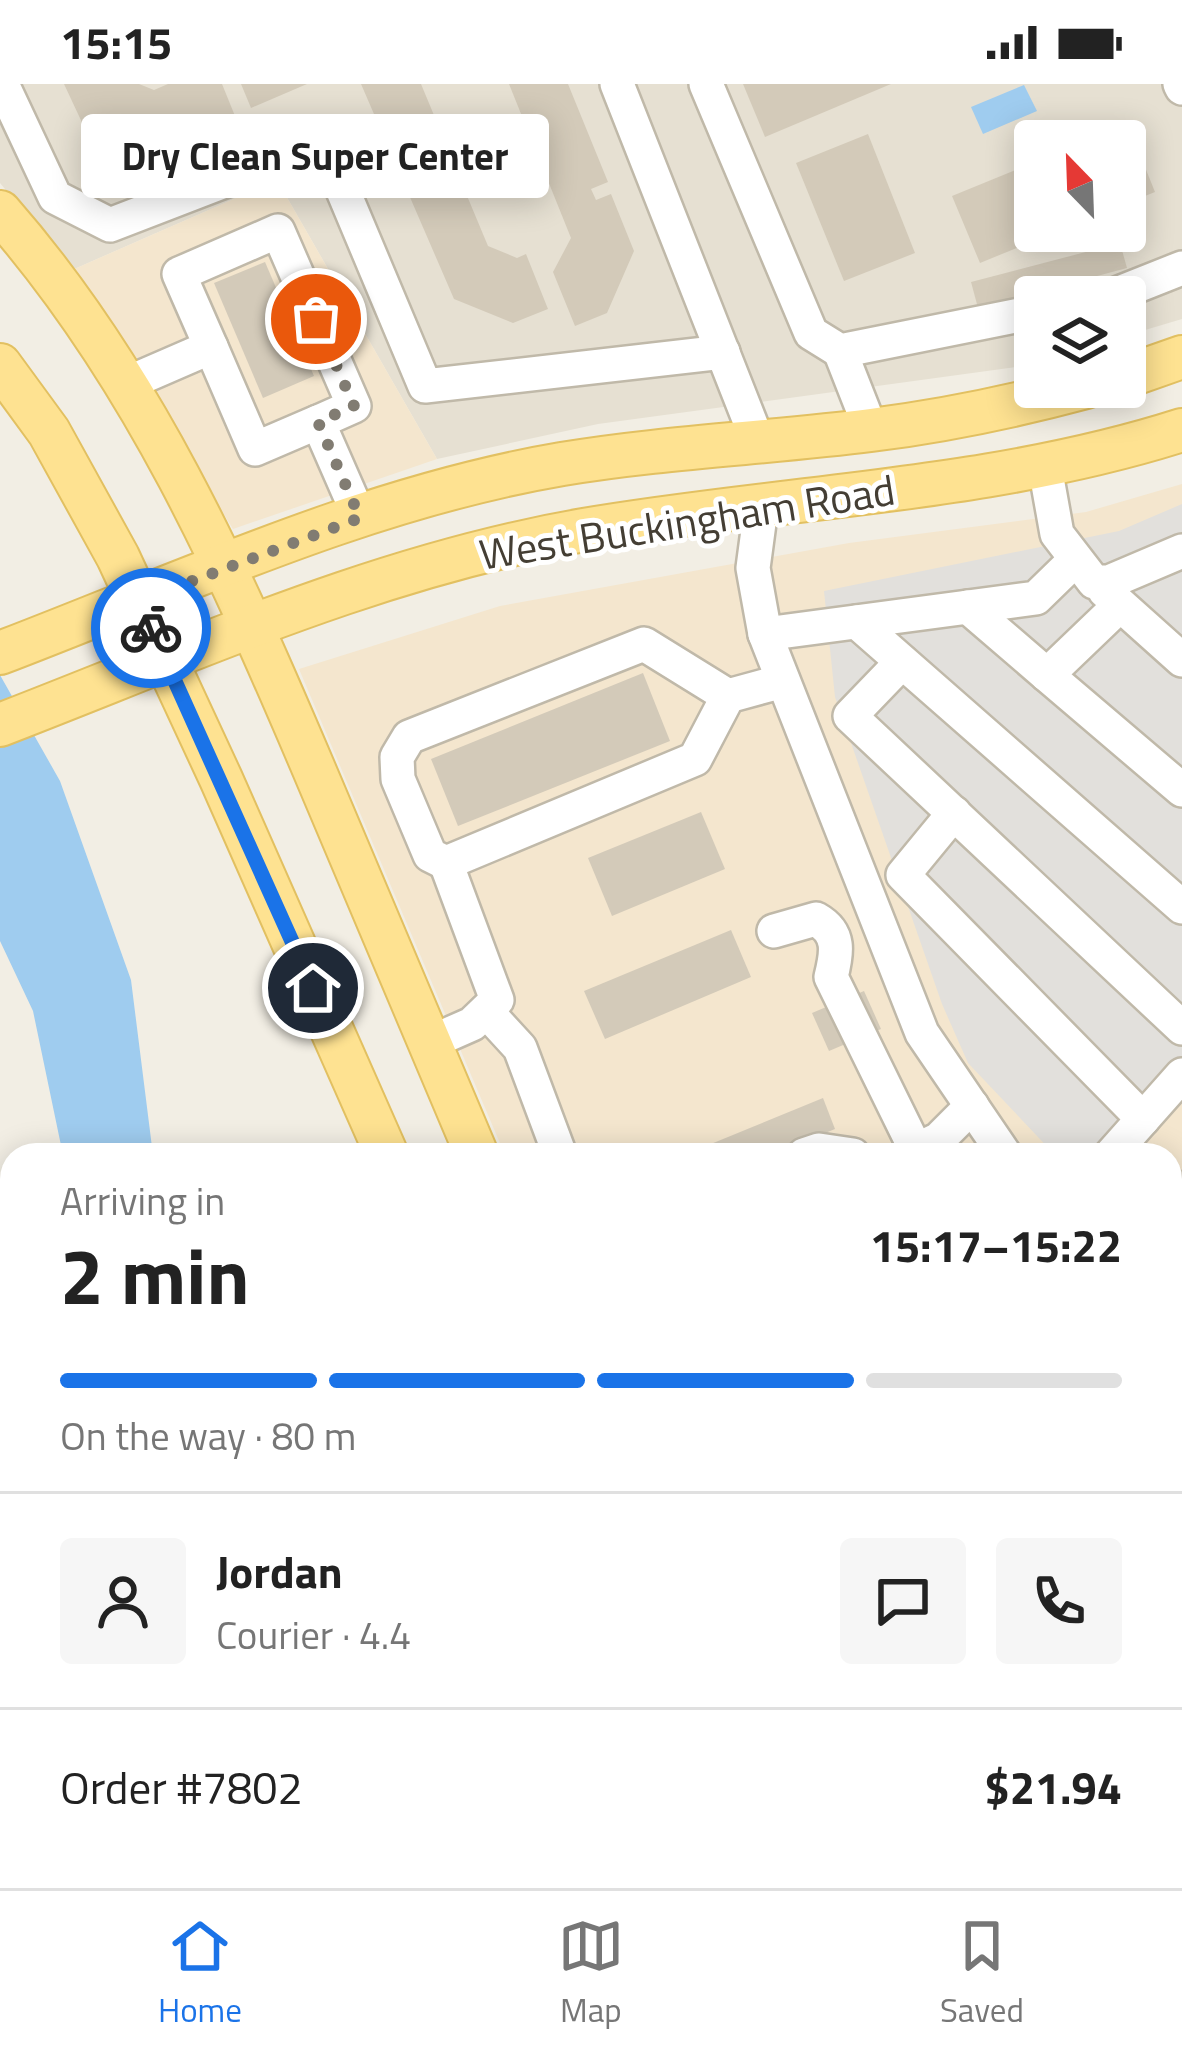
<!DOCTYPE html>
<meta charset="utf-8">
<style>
:root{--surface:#fff;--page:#f6f6f6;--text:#222;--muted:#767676;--line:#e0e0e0;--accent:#1a73e8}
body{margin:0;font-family:"Titillium Web",sans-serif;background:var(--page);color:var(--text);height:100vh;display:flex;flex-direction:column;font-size:45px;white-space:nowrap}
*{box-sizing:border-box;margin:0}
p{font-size:39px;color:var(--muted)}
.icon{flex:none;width:66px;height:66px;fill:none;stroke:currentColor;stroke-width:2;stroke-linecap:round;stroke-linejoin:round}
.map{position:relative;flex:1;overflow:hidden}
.details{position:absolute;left:0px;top:1059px;width:1182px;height:747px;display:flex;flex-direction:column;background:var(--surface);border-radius:36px 36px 0 0;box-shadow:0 6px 30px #0003}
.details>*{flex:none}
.needle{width:78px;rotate:337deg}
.fabs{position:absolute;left:1014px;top:36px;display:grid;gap:24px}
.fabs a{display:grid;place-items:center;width:132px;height:132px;border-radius:12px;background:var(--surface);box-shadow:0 6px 30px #0003;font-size:60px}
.pin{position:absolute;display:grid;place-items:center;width:102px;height:102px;color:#fff;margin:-51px;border:6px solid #fff;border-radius:50%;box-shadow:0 3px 12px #0007}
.courier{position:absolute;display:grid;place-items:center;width:120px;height:120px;margin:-60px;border:9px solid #1a73e8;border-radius:50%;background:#fff;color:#222;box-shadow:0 3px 15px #0007}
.bubble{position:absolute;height:84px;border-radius:12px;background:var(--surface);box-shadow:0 6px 30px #0003;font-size:39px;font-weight:700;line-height:84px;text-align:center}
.headline em{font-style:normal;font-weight:700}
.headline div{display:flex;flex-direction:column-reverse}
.headline{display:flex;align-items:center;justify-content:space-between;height:204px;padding:0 60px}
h1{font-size:78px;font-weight:700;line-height:90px}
.bar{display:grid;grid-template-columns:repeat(4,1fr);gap:18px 12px;align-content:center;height:144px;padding:0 60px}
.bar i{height:15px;border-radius:9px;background:var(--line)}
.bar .on{background:var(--accent)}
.bar p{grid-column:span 4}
.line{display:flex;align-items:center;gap:30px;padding:0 60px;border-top:3px solid var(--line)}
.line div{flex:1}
.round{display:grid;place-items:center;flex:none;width:126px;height:126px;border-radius:12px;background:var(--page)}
.status{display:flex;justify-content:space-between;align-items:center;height:84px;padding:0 60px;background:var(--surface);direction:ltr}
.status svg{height:33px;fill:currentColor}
.dock{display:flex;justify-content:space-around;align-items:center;height:168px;border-top:3px solid var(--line);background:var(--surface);font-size:33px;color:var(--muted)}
.dock a{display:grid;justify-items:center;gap:6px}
.dock .on{color:var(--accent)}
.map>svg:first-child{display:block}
</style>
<div class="status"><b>15:15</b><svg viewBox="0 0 49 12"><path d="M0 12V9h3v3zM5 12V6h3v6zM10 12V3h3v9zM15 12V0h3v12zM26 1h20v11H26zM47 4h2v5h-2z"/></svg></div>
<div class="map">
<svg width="1182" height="1804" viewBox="0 0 1182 1804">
<rect width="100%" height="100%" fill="#f2eee4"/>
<!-- residential -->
<g fill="#e6e0d2" fill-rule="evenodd">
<path d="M0,0h1182v235l-57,17v-39h-90v65l-11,4 -426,58 -161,35 -160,-279 -205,90 -72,-87zM1035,57h90v90h-90z"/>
<path d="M0,1384l12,15v395h322l8,10h-342z"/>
<path d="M1182,1431v373h-48l-9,-10h45v-358z"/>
</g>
<!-- commercial -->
<g fill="#f4e6ce">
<path d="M277,96l160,279 -204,70 -161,-259z"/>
<path d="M1182,400v1031l-12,5v-365h-665l-206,-486 201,-63 349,-63 237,-31z"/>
</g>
<!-- green -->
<path fill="#cae6ac" d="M698,1794h427l9,10h-435z"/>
<!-- parking -->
<path fill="#e2e0dc" d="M1182,420v585l-60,66h-67l-87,-92 -26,-59 -107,-307 -11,-106 295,-60z"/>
<!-- water -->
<g fill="#9fccef">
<path d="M1024,1l13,26 -54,23 -12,-27z"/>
<path d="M0,591l60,106 71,199 22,175h-90l-30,-144 -33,-70z"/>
</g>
<!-- building -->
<g fill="#d3cab9">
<path d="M64,0h75l15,6 14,-6h54l13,32 -88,36 -61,-21z"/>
<path d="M241,0h66l-56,24z"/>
<path d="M361,0h60l15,36 10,-5 29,72 -10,4 23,55 29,12 9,-4 22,55 -35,14 -59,-24z"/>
<path d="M509,0h59l40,98 -17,7 5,11 15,-6 23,57 -27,62 -32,13 -22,-54 18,-34z"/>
<path d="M743,0h148l-126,53z"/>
<path d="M1128,41l27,67 -30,12v-63h-36z"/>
<path d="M868,50l47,119 -71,28 -48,-118z"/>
<path d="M1035,78v69h23l-78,32 -28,-67z"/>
<path d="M1120,159l7,25 -149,40 -7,-26z"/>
<path d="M265,178l49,114 -51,22 -49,-115z"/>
<path d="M643,589l27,68 -212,85 -27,-67z"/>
<path d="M701,728l24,57 -113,47 -24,-58z"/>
<path d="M731,846l20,47 -146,62 -21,-48z"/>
<path d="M864,907l17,38 -52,22 -17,-38z"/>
<path d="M823,1014l12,31 -64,26h-87z"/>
<path d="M1182,1085v153l-12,-10v-129z"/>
<path d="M1182,1563v72l-12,4v-71z"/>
</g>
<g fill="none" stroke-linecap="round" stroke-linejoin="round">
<defs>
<g id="minor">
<path d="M2,0l53,113 55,28 213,-82 102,243 298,-34"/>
<path d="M617,0l141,358"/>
<path d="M706,0l105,249 29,18 195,-39"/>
<path d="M1180,0l2,4"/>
<path d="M1109,213l73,-29"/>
<path d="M211,263l44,102 63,-27"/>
<path d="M840,267l31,79"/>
<path d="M128,299l83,-36 -32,-73 99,-43 76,175 -36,16 42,96"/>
<path d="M1045,383l12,67 37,48h15l73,-31"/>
<path d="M761,424l-8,60 12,66 157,399 83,122"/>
<path d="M1105,507l77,69"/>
<path d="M1120,521l-73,70 135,115"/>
<path d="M968,523l79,68"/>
<path d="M857,538l325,285"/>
<path d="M765,550l271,-36 39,-38"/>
<path d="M902,578l-52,54 332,312"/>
<path d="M728,612l-33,63 -249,104 -16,-8 -32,-76 -1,-22 12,-20 235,-93 84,52 55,-15"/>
<path d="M954,729l-51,62 240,244"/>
<path d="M774,847l42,-12c25,14 21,34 15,58l85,173"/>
<path d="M486,927l34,37 40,107"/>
<path d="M429,959l43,-19 25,-24 -51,-137"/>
<path d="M804,1071l15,-5 34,5"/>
<path d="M906,1071l33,-16 33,-33"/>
<path d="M1111,1071l71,-80"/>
<path d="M1170,1351l12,1"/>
<path d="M1170,1447l12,-5"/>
<path d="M0,1644l12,10"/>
<path d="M1170,1768l12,13"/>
<path d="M164,1794l11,10"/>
<path d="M94,1804l12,-10"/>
</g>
<g id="major">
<path d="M0,128c143,163 229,358 313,555 54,130 109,259 164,388"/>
<path d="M0,281l49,67 69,125 103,222 166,376"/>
<path d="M1125,293l57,-20"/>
<path d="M0,569c183,-70 368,-156 562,-189 102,-17 207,-21 309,-34 73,-9 144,-24 215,-43"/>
<path d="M0,641c192,-74 380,-160 584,-195 199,-34 404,-38 598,-100"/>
<path d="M589,1794l1,10"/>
<path d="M674,1794l1,10"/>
</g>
</defs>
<!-- minor casing -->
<use href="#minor" stroke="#c0b9a9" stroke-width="38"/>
<!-- major casing -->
<use href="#major" stroke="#e2c061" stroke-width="46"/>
<!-- minor -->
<use href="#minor" stroke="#fff" stroke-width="33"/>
<!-- major -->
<use href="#major" stroke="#fee291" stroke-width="42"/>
</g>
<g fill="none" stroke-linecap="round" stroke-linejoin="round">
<!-- done -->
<path stroke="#817c72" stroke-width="12" stroke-dasharray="0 21.6" d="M151,544l-12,-27 221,-83 -42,-96 36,-16 -38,-87"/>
<!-- route -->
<path stroke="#1a73e8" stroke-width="15" d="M151,544l162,360"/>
</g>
<g text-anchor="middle" stroke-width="10" stroke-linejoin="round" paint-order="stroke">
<!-- street labels -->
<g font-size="42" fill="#443e34" stroke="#fff">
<text transform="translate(687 438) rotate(-9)" y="15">West Buckingham Road</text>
</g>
</g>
</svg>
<div class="fabs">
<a><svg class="needle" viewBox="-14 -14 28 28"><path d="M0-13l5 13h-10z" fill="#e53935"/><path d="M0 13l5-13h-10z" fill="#767676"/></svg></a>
<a><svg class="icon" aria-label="layers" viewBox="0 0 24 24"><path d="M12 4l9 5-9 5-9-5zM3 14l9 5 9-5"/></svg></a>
</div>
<div class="pin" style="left:316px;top:235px;background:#ea580c"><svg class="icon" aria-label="bag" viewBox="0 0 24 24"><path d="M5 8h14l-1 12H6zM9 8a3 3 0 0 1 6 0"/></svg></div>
<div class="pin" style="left:313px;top:904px;background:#1f2937"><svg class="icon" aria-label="home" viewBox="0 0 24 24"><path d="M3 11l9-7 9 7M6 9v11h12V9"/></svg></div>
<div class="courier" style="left:151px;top:544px"><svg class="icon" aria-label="bike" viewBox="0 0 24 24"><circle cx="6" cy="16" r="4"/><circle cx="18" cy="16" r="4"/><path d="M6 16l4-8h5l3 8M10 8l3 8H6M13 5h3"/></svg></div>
<div class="bubble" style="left:81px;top:30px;width:468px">Dry Clean Super Center</div>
<section class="details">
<div class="headline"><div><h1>2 min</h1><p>Arriving in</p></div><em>15:17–15:22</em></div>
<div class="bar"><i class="on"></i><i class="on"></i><i class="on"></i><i></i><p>On the way · 80 m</p></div>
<div class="line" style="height:216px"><a class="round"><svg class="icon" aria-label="person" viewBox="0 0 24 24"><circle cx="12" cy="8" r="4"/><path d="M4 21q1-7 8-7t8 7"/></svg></a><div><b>Jordan</b><p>Courier · 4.4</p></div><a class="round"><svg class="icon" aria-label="chat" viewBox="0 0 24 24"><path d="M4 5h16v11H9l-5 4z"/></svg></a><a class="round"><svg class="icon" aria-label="phone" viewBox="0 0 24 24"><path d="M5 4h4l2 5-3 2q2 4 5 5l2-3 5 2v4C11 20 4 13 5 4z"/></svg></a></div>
<div class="line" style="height:156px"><div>Order #7802</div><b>$21.94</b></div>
</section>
</div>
<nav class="dock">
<a class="on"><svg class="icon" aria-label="home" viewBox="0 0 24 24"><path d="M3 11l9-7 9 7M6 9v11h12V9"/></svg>Home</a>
<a><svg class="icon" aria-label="map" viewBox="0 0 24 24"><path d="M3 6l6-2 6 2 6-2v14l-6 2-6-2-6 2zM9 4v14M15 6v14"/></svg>Map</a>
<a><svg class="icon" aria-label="saved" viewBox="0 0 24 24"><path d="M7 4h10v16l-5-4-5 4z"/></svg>Saved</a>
</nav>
